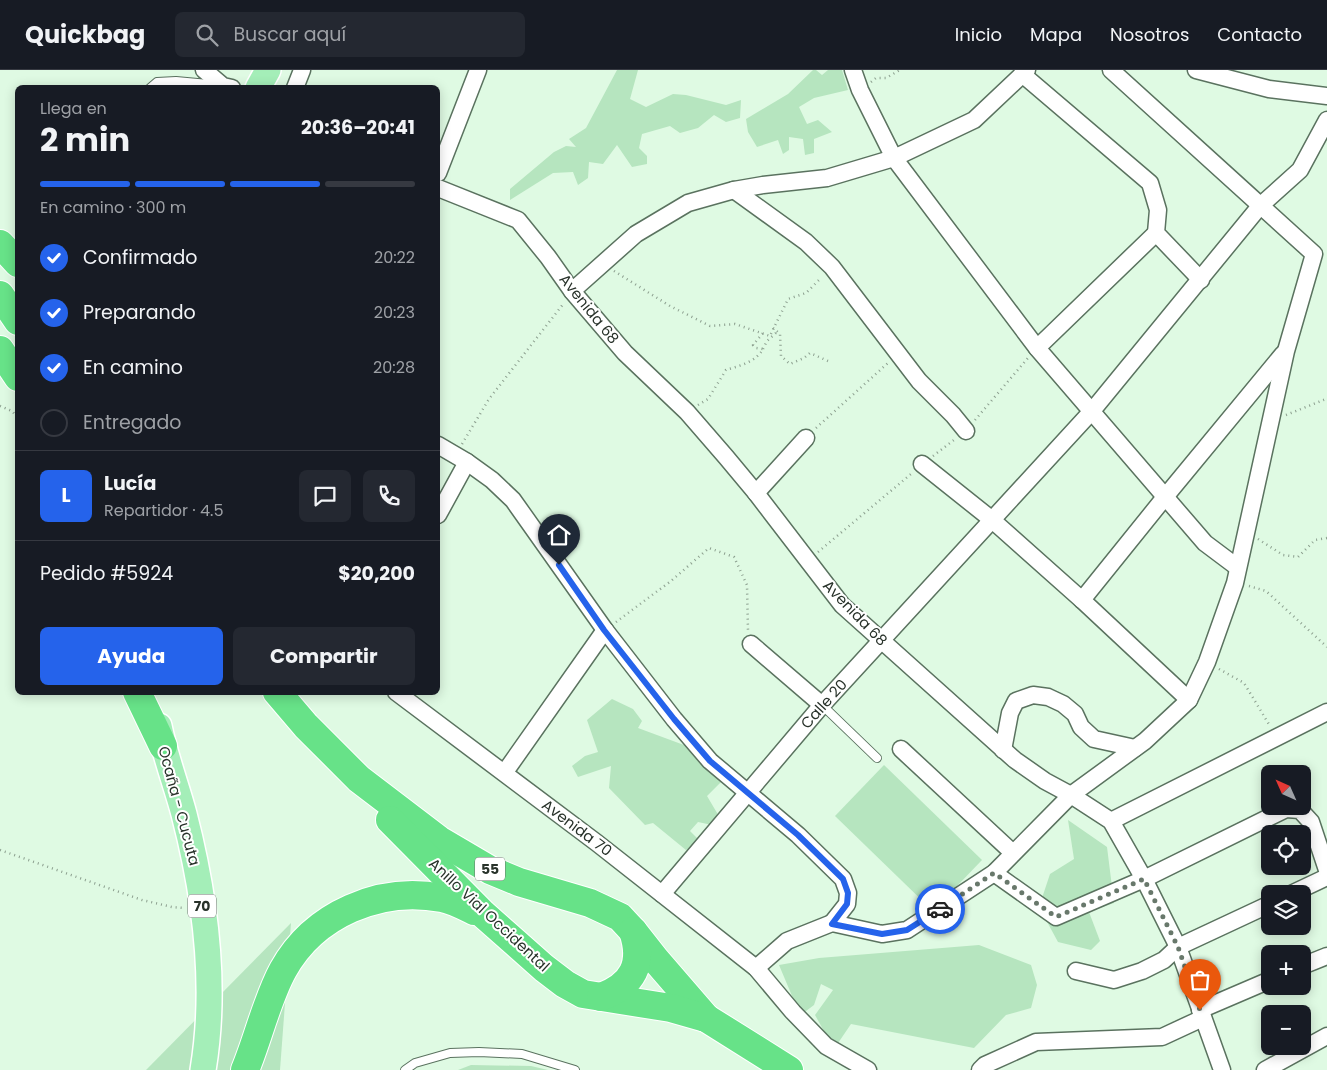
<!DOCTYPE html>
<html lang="es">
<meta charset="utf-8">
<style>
:root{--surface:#171b24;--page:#242831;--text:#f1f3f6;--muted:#9ea1a6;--line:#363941;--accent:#2563eb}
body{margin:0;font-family:Poppins,sans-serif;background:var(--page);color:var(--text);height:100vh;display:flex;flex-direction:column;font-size:19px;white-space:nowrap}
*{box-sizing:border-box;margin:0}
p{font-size:16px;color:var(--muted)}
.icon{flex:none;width:28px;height:28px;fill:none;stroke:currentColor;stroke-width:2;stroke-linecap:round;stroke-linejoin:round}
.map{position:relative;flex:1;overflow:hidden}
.details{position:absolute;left:15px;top:15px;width:425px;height:610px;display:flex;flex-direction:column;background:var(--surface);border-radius:8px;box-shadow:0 2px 12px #0003}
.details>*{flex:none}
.needle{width:32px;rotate:315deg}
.fabs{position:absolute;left:1261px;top:695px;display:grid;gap:10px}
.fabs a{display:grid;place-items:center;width:50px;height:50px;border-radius:8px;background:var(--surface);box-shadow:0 2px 12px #0003;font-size:25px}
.pin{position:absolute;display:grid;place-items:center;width:42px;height:42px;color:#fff;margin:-51px -21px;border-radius:50% 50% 50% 0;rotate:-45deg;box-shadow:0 0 5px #0007}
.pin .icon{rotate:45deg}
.courier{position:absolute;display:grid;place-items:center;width:50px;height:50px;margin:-25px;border:4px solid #2563eb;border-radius:50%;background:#fff;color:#222;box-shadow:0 1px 6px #0007}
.head em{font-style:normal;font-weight:700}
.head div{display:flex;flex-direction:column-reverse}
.head{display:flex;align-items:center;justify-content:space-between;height:85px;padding:0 25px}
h1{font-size:32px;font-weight:700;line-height:38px}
.bar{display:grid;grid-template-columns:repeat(4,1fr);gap:8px 5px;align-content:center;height:60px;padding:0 25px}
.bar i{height:6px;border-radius:4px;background:var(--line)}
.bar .on{background:var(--accent)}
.bar p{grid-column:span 4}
.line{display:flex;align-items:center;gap:12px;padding:0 25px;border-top:1px solid var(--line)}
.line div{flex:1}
.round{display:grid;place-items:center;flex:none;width:52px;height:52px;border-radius:8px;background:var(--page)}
ol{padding:0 25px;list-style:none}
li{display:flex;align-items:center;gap:15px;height:55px}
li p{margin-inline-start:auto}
li .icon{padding:5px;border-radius:50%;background:var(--accent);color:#fff;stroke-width:4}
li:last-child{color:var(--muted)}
li i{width:28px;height:28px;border:2px solid var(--line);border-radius:50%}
.action{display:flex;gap:10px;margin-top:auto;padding:10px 25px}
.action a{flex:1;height:58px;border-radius:8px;background:var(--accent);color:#fff;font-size:20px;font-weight:700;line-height:58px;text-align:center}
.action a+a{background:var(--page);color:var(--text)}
header{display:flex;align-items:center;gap:30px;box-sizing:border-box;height:70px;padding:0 25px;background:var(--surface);border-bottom:1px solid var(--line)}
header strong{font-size:24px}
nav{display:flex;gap:28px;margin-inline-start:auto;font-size:18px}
.search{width:350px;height:45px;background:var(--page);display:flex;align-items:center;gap:12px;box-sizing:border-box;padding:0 18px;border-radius:8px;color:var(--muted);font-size:19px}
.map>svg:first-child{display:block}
</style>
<header>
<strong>Quickbag</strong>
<div class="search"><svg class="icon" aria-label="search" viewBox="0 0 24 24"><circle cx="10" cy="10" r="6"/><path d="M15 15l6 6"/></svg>Buscar aquí</div>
<nav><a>Inicio</a><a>Mapa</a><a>Nosotros</a><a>Contacto</a></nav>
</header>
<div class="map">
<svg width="1327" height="1000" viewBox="0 0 1327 1000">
<rect width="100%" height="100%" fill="#dffae3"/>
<!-- green -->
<g fill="#b6e5bf">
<path d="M617,0h21l-8,29 16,8 27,-13 13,1 40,10 15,-5 -1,18 -14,4 -12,-7 -16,13 -18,5 -10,-7 -28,8 -3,14 8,8v8l-15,3 -15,-22 -14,19 -14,-2 -1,16 -10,7 -5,-13 -20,1 -43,27v-11l44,-37 12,-6 10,1 -7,-8 17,-11z"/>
<path d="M813,0h3l6,5 6,-5h14l6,20 -34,8 -15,9 8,17 11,-4 14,12 -18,7v14l-9,2 -2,-16 -14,-2v13l-6,4 -5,-14 -21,7 -9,-15 -2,-13 42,-25z"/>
<path d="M612,629l21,10 9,12 -4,7 54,20 30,33 -15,15 13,22 -8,7 -14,-3 -8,9 11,11 -15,8 -33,-27 -8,2 -36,-37 2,-22 -33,11 -6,-11 13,-10 13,-4 -11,-32z"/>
<path d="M884,695l98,95 -49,51 -98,-95z"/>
<path d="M1068,750l39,27 7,56 -25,9 11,29 -9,9 -33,-8 -19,-35 11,-33 24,-15z"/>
<path d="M291,853l-11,147h-134z"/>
<path d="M979,875l52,20 6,20 -6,23 -25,7 -32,33 -123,-24 -17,25 -19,-34 18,-25 -12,-6 -7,21 -12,9 -7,-11 -16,-38 40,-7z"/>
<path d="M471,995l60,1 17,4h-90z"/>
</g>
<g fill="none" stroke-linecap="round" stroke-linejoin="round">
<defs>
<g id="lane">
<path d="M150,18l7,-6 19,-1 43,4"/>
<path d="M822,635l55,53"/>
<path d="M405,1000l10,-7 35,-10 29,-1 43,2 53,16"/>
</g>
<g id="street">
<path d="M204,0l19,16 9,2"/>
<path d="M853,0l7,20 34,68 143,190 168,195 32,24"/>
<path d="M1196,0l73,19 58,7"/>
<path d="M1022,4l128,109 8,27 -2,23 45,47"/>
<path d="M295,18l7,-18"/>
<path d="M438,103l40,-103"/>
<path d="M438,118l80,32 30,37 24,34 53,62 62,59 39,45 30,36 86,112 173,155 30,21 26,14 40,26 33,58 34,68 44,123"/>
<path d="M734,120l72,52 26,25 87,114 34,34 13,16"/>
<path d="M572,221l64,-57 52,-31 46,-13 29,-5 64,-7 67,-20 80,-38 53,-50"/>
<path d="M1037,278l119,-115"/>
<path d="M438,375l29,17 25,18 21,20 92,130 69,89 36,42 88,74 45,44 5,14 -1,11 -15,19"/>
<path d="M922,394l69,55 91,81 107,100"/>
<path d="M756,423l50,-55"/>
<path d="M438,445l29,-53"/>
<path d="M1082,530l83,-103 118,-143"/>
<path d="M751,574l71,61"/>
<path d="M396,622l201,151 159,125 37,44 33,34 42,24"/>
<path d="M901,679l112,104"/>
<path d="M1003,680l7,-37 6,-12 17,-6 15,2 15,7 12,10 6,13 13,12 41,9"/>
<path d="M505,702l100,-142"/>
<path d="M1111,751l216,-109"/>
<path d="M994,803l62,44 88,-38 142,-70 14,1 11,12 16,48"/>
<path d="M662,824l160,-189 270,-294 168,-205 40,-36 27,-50"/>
<path d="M1291,824l36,-17"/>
<path d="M1302,896l25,-10"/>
<path d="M756,898l31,-27 45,-18 50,11 25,-4 87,-57 77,-78 74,-54 44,-41 18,-38 28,-79 51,-232 28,-97 -203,-184"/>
<path d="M1076,901l38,9 28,-9 22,-11 14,-13 92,-43"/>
<path d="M1200,940l70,-30"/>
<path d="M980,1000l5,-5 51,-23 126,-5 41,-19"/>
<path d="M1265,1000l62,-34"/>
</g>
<g id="primary">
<path d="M258,18l10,-18"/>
<path d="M159,656c6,30 17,58 25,88 21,81 33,172 19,256"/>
</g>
<g id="highway">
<path d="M0,174l18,19"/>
<path d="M0,225l18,26"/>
<path d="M0,280l18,27"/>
<path d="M137,622l26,54"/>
<path d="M277,622l29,34 53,53 80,61 51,30 29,12 71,21 30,14 13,14 22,28 51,59"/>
<path d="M390,750l93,94 61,54 21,16 18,10 88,14 35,10 83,52"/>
<path d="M601,927c32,-12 43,-33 32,-66"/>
<path d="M245,1000c13,-31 22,-71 38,-100 31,-56 97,-84 159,-72 11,2 22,8 32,13"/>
</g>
</defs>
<!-- lane casing -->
<use href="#lane" stroke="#5a725f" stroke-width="10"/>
<!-- street casing -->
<use href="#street" stroke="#5a725f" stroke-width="19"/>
<!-- primary casing -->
<use href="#primary" stroke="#fff" stroke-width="28"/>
<!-- highway casing -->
<use href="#highway" stroke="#fff" stroke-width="30"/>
<!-- path -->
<g stroke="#8c9f8f" stroke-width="2.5" stroke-dasharray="1 4" stroke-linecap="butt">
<path d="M871,12l5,-4h10l14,-8"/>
<path d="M614,201l56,35 40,20 25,-2 35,12 18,-37 18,-6 15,-15"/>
<path d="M773,258l7,6 1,22 9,8 14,-6 6,-5 18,8"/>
<path d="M763,279l4,-8 10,-9"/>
<path d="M698,335l10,-6 18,-29c13,-4 30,-8 37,-21l-7,-1 -3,-3 10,-12"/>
<path d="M0,336l12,5 6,7"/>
<path d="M1286,345l40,-16 1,1"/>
<path d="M975,350l53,-62"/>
<path d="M816,358l72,-65"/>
<path d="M462,374l27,-45 75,-96"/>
<path d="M933,386l21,-16"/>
<path d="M1258,469l25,16 15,2 17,-17 12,-2"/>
<path d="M818,482l93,-78"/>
<path d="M1249,516l17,5 61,56"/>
<path d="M616,552l55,-41 38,-33 25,9 13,28 1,46"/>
<path d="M1219,599l25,14 26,43"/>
<path d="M0,780l142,50 30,7 12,1"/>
</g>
<!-- lane -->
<use href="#lane" stroke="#fff" stroke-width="8"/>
<!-- street -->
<use href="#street" stroke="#fff" stroke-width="16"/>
<!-- primary -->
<use href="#primary" stroke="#a4eeb8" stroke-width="25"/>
<!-- highway -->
<use href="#highway" stroke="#67e288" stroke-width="28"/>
</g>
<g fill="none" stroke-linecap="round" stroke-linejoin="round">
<!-- done -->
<path stroke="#68786b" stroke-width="5" stroke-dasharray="0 9" d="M940,839l54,-36 62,44 88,-38 34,68 22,63"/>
<!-- route -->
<path stroke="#2563eb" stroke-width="6" d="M559,495l45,65 70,89 36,42 88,74 45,44 5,14 -1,11 -15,20 50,10 25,-4 33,-21"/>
</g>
<g text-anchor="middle" stroke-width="4" stroke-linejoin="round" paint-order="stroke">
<!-- shield labels -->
<g fill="#fff" stroke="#68706a" stroke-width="1">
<rect x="475" y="787.5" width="30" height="23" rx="4"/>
<rect x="188" y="824.5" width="28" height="23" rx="4"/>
</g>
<g font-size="14" font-weight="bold" fill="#28322a">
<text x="490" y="804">55</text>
<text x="202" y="841">70</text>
</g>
<!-- street labels -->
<g font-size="15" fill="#28322a" stroke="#fff">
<text transform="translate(589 239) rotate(51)" y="5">Avenida 68</text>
<text transform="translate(855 543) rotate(46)" y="5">Avenida 68</text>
<text transform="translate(824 634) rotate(-48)" y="5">Calle 20</text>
<text transform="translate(179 736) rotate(75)" y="5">Ocaña - Cucuta</text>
<text transform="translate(577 758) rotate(37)" y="5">Avenida 70</text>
<text transform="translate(489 845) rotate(43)" y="5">Anillo Vial Occidental</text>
</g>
</g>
</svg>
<div class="fabs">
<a><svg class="needle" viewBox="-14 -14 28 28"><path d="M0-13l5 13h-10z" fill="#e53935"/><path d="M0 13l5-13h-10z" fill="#9ea1a6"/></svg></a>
<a><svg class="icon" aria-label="locate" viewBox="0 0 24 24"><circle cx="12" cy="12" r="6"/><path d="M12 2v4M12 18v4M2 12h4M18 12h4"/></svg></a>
<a><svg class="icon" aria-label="layers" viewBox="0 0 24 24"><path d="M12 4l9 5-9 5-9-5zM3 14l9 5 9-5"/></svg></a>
<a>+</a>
<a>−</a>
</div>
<div class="pin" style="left:1200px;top:940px;background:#ea580c"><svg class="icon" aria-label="bag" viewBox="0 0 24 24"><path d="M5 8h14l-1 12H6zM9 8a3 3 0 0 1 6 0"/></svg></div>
<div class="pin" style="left:559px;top:495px;background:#1f2937"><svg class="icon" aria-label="home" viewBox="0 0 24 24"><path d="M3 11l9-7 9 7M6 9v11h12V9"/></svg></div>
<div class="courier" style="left:940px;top:839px"><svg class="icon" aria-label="car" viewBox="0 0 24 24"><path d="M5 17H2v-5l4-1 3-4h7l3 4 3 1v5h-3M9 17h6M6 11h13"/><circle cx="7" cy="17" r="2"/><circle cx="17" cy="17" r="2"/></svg></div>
<section class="details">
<div class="head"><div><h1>2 min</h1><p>Llega en</p></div><em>20:36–20:41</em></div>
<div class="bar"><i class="on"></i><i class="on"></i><i class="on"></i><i></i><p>En camino · 300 m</p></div>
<ol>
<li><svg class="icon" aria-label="check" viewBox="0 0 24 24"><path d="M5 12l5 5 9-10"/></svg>Confirmado<p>20:22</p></li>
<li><svg class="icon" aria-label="check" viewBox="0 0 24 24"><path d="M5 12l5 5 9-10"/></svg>Preparando<p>20:23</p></li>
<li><svg class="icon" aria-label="check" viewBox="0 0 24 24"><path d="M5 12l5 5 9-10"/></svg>En camino<p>20:28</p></li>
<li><i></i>Entregado</li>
</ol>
<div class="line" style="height:90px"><b class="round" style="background:var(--accent);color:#fff">L</b><div><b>Lucía</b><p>Repartidor · 4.5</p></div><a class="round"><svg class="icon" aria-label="chat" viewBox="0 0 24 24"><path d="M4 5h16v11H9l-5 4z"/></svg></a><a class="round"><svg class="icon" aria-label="phone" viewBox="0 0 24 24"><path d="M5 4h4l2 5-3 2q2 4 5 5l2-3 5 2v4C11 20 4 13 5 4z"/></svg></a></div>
<div class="line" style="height:65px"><div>Pedido #5924</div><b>$20,200</b></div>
<div class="action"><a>Ayuda</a><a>Compartir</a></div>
</section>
</div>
